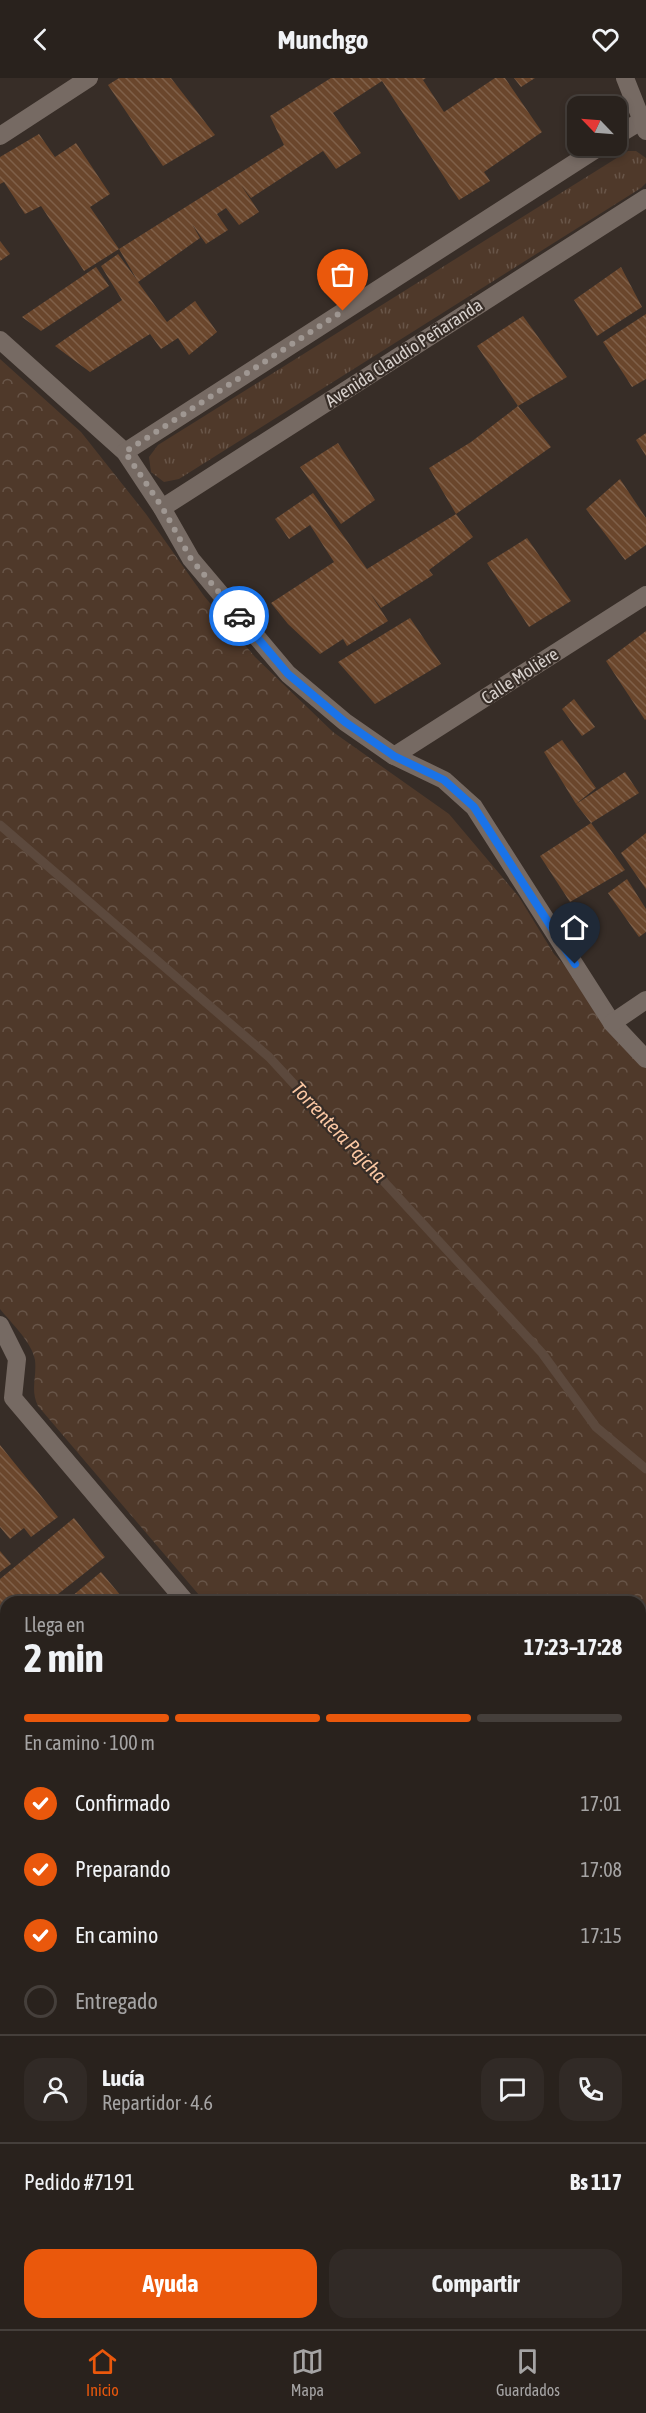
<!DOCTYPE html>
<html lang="es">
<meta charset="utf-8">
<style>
:root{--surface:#29221d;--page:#312a26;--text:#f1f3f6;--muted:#a5a4a4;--line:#453f3b;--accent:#ea580c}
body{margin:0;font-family:"Asap Condensed",sans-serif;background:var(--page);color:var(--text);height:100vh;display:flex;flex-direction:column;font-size:22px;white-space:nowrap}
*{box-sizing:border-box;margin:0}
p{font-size:20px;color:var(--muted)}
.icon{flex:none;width:33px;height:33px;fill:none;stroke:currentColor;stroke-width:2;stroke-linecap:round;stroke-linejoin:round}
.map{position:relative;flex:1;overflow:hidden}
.panel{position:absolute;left:0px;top:1518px;width:646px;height:734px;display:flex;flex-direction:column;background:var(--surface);border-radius:18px 18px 0 0;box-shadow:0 3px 9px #0003,0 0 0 2px var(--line)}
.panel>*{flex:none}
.needle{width:39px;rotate:295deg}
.controls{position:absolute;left:567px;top:18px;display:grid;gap:12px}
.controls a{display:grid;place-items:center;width:60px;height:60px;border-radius:12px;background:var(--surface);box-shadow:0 3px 9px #0003,0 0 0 2px var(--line);font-size:30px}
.pin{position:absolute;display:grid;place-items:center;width:51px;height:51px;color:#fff;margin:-62px -26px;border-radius:50% 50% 50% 0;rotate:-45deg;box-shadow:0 0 6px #0007}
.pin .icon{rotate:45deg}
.courier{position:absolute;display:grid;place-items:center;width:60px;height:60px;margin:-30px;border:4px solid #1a73e8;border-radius:50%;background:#fff;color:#222;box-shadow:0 2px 8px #0007}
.head em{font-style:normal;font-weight:700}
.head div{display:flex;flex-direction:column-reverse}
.head{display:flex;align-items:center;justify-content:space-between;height:102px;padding:0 24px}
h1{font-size:39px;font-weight:700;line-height:45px}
.bar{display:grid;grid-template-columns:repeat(4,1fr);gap:9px 6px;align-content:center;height:72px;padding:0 24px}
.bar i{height:8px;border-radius:4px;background:var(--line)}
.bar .on{background:var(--accent)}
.bar p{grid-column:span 4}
.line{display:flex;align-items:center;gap:15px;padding:0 24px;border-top:2px solid var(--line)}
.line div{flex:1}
.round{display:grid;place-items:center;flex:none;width:63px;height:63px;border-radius:18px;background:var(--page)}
ol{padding:0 24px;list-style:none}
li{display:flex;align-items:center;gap:18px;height:66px}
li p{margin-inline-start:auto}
li .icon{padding:6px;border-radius:50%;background:var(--accent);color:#fff;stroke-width:4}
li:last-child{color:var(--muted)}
li i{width:33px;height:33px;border:3px solid var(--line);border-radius:50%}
.primary-button{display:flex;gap:12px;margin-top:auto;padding:12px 24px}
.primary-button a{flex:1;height:69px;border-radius:18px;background:var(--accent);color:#fff;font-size:24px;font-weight:700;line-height:69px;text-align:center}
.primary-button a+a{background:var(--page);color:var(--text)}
header{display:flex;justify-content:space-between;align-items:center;height:78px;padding:0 24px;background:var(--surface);font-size:27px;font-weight:700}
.dock{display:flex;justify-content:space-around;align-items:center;height:84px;border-top:2px solid var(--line);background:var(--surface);font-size:16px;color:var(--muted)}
.dock a{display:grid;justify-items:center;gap:3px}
.dock .on{color:var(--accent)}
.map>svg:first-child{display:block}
</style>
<header><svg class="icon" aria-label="back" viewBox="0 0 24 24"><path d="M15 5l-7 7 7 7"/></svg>Munchgo<svg class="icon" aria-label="heart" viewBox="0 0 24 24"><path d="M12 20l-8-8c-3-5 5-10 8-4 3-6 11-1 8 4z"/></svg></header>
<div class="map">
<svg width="646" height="2251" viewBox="0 0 646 2251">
<defs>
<pattern id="grass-tufts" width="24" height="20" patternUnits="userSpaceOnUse" patternTransform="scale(1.5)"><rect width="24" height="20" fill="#4f392a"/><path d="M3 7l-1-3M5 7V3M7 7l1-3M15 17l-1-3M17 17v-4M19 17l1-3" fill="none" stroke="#685548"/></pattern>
<pattern id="park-crowns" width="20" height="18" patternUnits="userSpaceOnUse" patternTransform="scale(1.5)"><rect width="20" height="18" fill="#4f392a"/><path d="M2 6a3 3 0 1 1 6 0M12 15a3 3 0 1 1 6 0" fill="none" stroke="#685548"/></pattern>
<pattern id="building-back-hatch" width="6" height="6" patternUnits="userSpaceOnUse" patternTransform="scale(1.5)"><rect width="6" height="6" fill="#6a462c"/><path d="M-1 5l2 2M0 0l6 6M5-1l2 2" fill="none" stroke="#7f6049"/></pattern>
</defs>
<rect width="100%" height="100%" fill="#372d27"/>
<!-- built -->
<path fill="#44352a" d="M646,2145v106h-39l-4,-5h37l1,-96z"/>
<!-- grass -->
<path fill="url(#grass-tufts)" d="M628,73h8l10,7v25l-5,5 -462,291 -15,3 -13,-10 -2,-15 9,-12z"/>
<!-- park -->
<g fill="url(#park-crowns)">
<path d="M0,281l81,73 65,82 58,82 51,61 78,75 116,82 70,83 35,57 51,55 41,50v712l-5,5 -1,-174h-435l-167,-196c-8,-16 -1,-29 -3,-46 -3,-18 -24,-37 -35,-51z"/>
<path d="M153,2246h396l5,5h-397z"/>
</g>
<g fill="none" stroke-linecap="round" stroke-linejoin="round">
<!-- stream -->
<path stroke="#5c493d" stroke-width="9" d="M0,747l269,232 273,296 54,74 50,42"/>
</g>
<!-- building -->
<g fill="url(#building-back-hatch)">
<path d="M119,0h52l44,57 -52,31 -55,-81z"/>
<path d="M331,0h95l-3,2 21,32 51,-34h10l37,54 -58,40 6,9 -31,19 -77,-119 -49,32 28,40 -25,16 -13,-18 -72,47 -10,-13 18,27 -20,13 -13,-17 -9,6 11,16 -22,14 -14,-20 8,14 -62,44 29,40 28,-21 22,31 -28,23 -11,-17 -17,11 -11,-15 -60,38 -35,-26 67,-46 -21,-34 17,-12 19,26 -18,-31 165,-104 -14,-29z"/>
<path d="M514,0h21l-14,9z"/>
<path d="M39,56l16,23 21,-14 34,51 -20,13 29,42 -35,22 -43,-65 -16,8 -21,-32 -4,2v-27z"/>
<path d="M0,163l10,13 -10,7z"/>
<path d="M96,189l13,19 -68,45 -19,-14z"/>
<path d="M621,189l21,40 -45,29 -23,-36z"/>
<path d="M646,236v65l-14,8 -29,-45z"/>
<path d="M523,238l44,61 -49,29 -41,-60z"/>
<path d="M518,328l33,41 -95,67 -27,-46 42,-26z"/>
<path d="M646,355v23l-10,-16z"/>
<path d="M338,365l37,57 -34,24 -41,-57z"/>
<path d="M620,401l26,39v27l-21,15 -39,-51z"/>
<path d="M313,415l54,76 89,-55 17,23 -44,33 4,5 -52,33 -11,-15 18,28 -41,25 -4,-7 -23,15 -32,-30 -17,-21 63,-41 -24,-37 -21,14 -14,-20z"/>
<path d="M527,460l44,63 -42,26 -42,-64z"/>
<path d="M410,540l31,46 -66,40 -37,-42z"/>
<path d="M646,553v88l-1,1 -39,-59z"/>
<path d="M574,621l21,28 -13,9 -20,-27z"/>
<path d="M562,662l34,48 -20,16 -32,-52z"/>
<path d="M625,694l14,21 -48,30 -15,-19z"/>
<path d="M591,745l34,47 -55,32 -30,-46z"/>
<path d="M646,755v56l-25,-36z"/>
<path d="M627,801l19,30v23l-7,5 -31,-44z"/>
<path d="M0,1367l58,72 -27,20 -7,-9 -14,11 -10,-12z"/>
<path d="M74,1440l31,39 -57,45h-42v10l-6,-6v-27z"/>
<path d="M0,1473l11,13 -11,8z"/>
<path d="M101,1494l25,30h-61z"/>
<path d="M6,1612v30l-6,5v-30z"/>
<path d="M646,1780v125l-6,-7v-114z"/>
<path d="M0,1835l6,7v44l-6,5z"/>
<path d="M6,1895v51l-6,-8v-38z"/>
<path d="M0,1946l6,8v16l-6,6z"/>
<path d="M646,2051v79l-6,5v-79z"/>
</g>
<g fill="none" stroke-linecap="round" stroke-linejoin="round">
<!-- street -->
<g stroke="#766a63" stroke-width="18">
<path d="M0,58l89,-58"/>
<path d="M616,58l30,-18"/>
<path d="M0,262l125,112 37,56 29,51 97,115 57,48 49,34 50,24 30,27 138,216 34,36"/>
<path d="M125,374l476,-306"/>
<path d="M162,430l484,-310"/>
<path d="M394,678l252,-161"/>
<path d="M612,945l34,-23"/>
<path d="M0,1247l17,34 -4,39 173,204"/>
<path d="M0,1720l6,9"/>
<path d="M640,1736l6,-4"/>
<path d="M6,1803l-2,16 2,3"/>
<path d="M640,1939l6,7"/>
<path d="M0,2092l6,7"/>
<path d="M126,2246l5,5"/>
<path d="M576,2246l4,5"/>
<path d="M19,2251l7,-5"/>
</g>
<!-- secondary -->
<path stroke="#766a63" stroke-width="18" d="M625,0l21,53"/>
</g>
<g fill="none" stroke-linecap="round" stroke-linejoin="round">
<!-- done -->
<path stroke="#9f9792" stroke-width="6" stroke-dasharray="0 10.8" d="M239,538l-48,-57 -29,-52 -37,-55 218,-141"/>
<!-- route -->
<path stroke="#1a73e8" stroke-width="8" d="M239,538l49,58 57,48 49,34 50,24 30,27 101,157"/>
</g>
<g text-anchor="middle" stroke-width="4.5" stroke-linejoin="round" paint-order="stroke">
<!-- street labels -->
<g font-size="18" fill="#d7d0cc" stroke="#372d27">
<text transform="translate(404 275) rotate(-33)" y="6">Avenida Claudio Peñaranda</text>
<text transform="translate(520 598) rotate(-33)" y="6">Calle Molière</text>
</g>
<!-- water labels -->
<g font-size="20" font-style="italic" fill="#fac7a3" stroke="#372d27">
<text transform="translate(339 1054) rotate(47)" y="7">Torrentera Pajcha</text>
</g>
</g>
</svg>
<div class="controls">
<a><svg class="needle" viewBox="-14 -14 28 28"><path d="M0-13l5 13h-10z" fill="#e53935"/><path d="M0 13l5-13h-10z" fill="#a5a4a4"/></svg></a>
</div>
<div class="pin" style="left:343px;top:233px;background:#ea580c"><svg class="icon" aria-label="bag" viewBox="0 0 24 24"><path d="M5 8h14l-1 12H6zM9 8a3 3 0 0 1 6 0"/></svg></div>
<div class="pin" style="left:575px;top:886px;background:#1f2937"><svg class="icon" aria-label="home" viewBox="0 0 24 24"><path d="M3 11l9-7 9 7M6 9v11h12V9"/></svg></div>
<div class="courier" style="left:239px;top:538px"><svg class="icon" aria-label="car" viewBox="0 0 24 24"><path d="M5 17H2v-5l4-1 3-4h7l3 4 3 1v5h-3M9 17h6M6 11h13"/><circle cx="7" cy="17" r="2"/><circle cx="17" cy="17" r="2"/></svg></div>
<section class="panel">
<div class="head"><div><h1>2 min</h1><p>Llega en</p></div><em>17:23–17:28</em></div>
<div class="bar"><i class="on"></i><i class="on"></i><i class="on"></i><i></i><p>En camino · 100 m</p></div>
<ol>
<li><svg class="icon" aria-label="check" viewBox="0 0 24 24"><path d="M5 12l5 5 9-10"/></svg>Confirmado<p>17:01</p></li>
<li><svg class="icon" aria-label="check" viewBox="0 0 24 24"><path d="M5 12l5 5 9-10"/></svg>Preparando<p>17:08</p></li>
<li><svg class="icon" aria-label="check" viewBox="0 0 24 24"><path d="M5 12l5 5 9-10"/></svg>En camino<p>17:15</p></li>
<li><i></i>Entregado</li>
</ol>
<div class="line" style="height:108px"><a class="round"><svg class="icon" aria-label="person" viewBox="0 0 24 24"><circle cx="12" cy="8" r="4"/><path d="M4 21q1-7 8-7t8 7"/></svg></a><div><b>Lucía</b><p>Repartidor · 4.6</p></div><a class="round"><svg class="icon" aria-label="chat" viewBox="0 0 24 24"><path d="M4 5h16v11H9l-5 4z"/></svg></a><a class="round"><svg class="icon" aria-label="phone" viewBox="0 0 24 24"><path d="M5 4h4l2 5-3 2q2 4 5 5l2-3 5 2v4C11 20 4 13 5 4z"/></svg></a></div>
<div class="line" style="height:78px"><div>Pedido #7191</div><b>Bs 117</b></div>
<div class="primary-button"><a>Ayuda</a><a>Compartir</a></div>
</section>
</div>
<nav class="dock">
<a class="on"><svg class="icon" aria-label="home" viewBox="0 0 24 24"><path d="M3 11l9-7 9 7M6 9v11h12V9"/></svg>Inicio</a>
<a><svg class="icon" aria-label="map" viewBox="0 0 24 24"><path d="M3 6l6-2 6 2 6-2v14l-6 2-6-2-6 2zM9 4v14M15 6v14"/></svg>Mapa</a>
<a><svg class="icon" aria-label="saved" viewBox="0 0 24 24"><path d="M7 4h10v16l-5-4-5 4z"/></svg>Guardados</a>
</nav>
